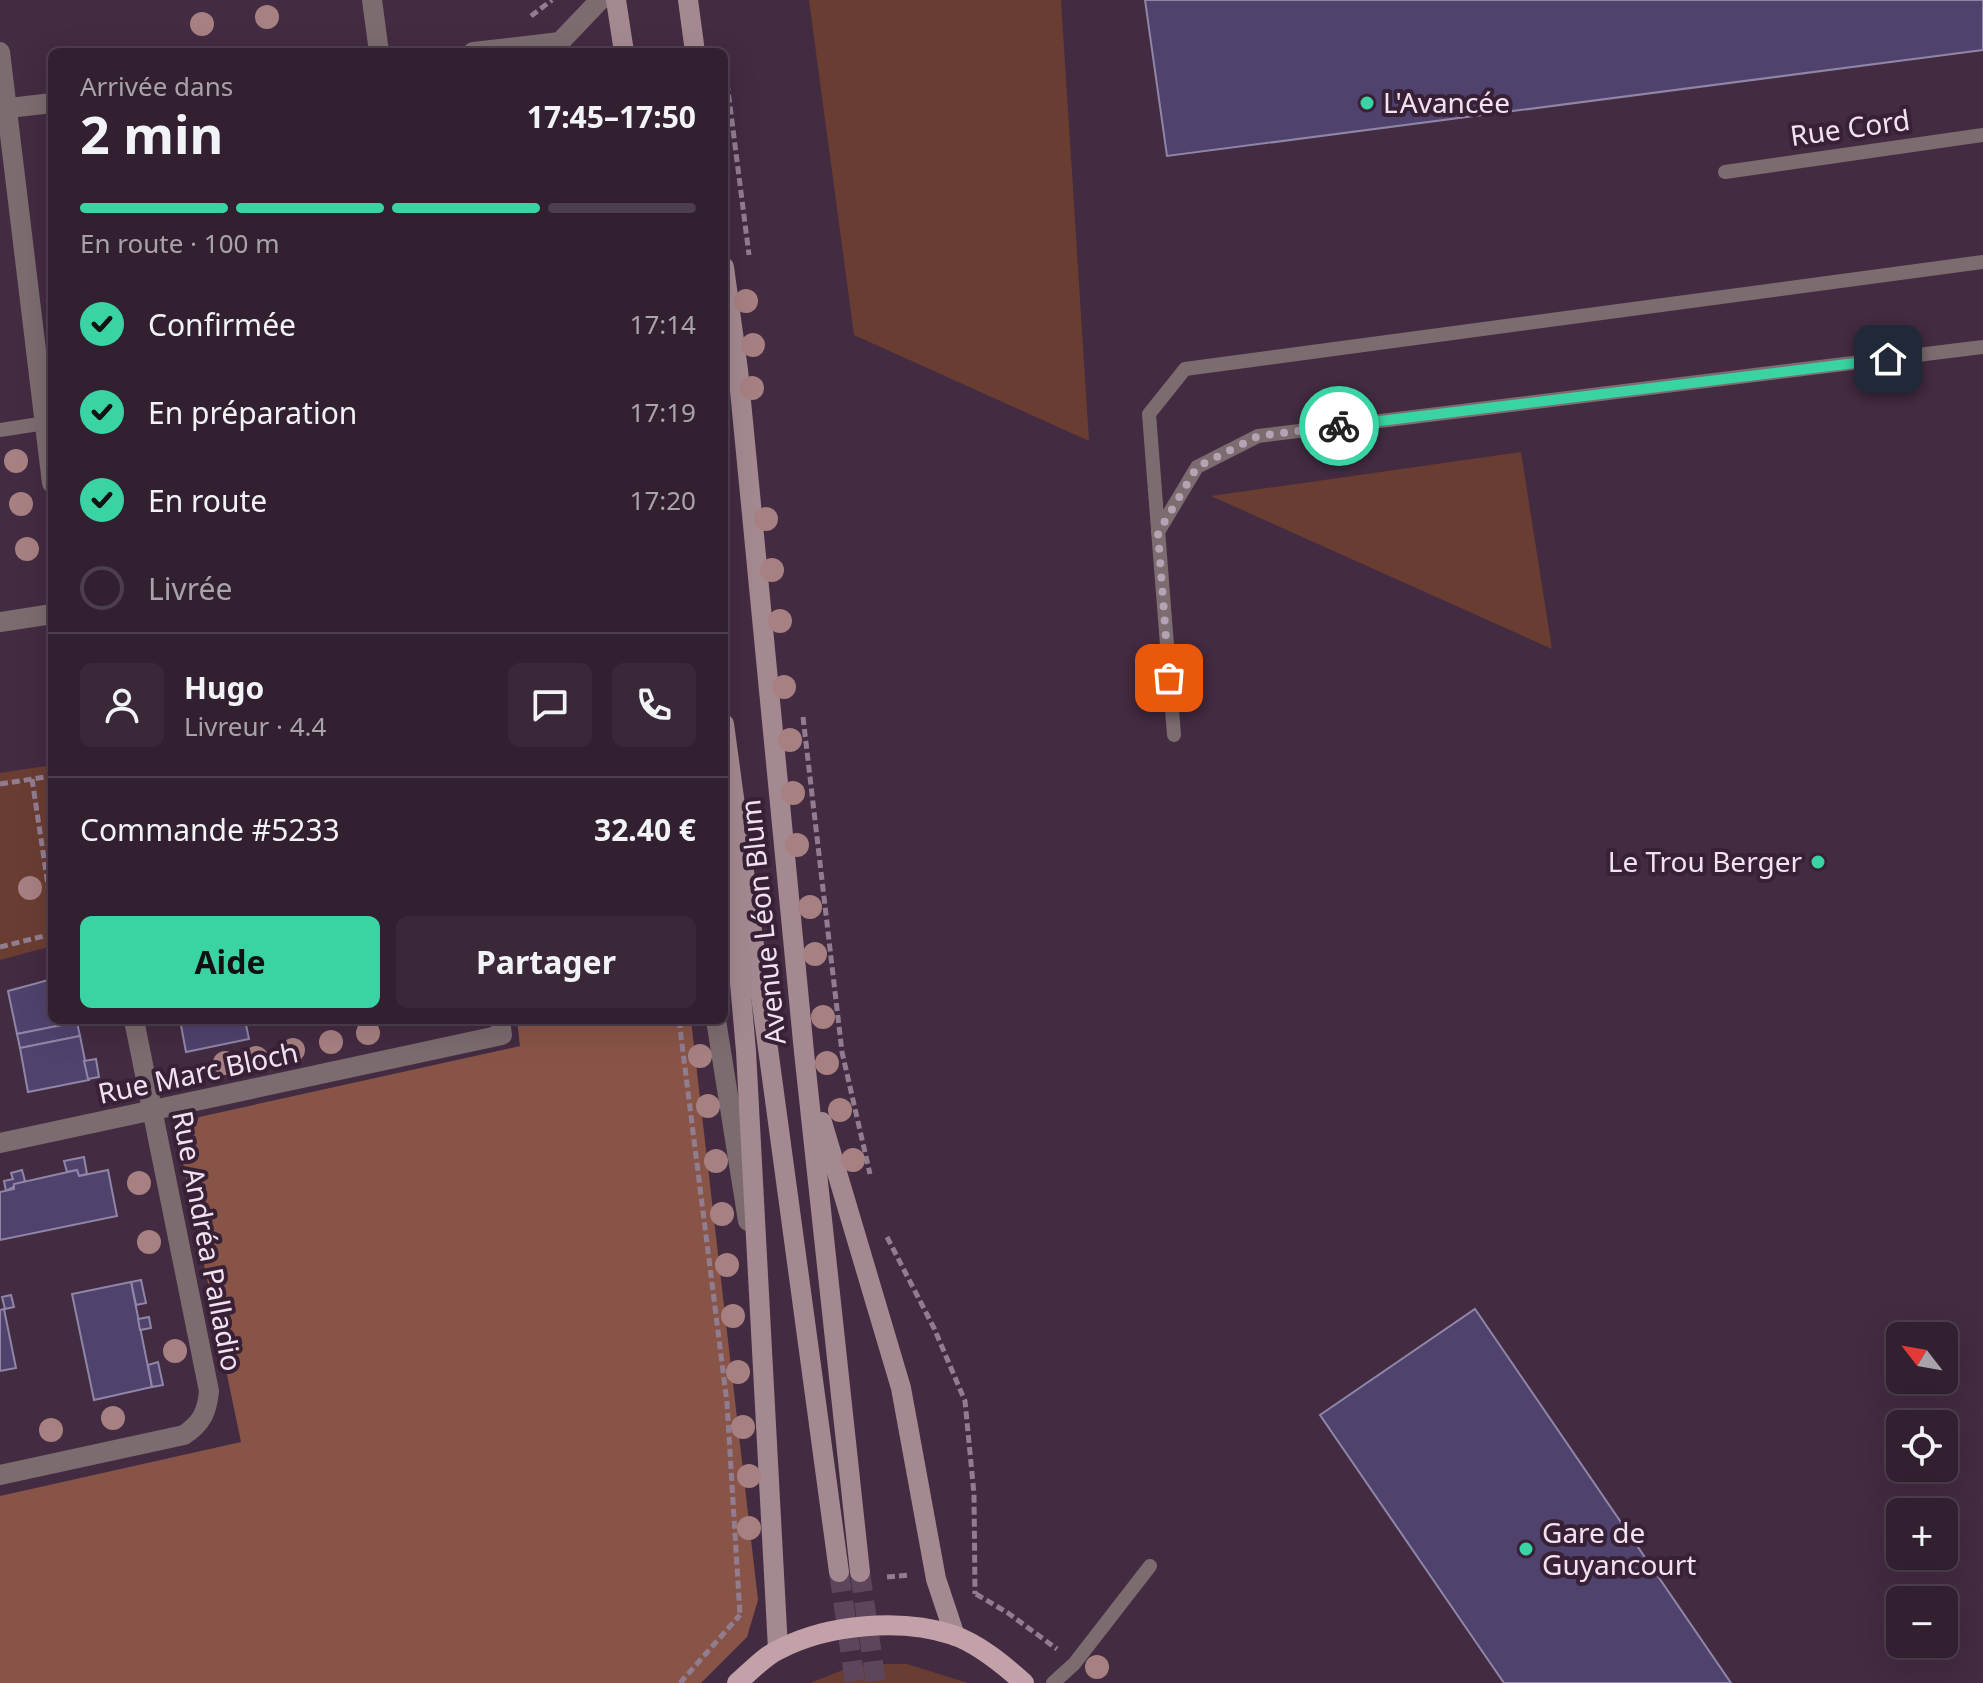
<!DOCTYPE html>
<html lang="fr">
<meta charset="utf-8">
<style>
:root{--surface:#322031;--page:#3a2839;--text:#f1f3f6;--muted:#a8a3ab;--line:#4d3e4d;--accent:#3ad4a4}
body{margin:0;font-family:"Noto Sans",sans-serif;background:var(--page);color:var(--text);height:100vh;display:flex;flex-direction:column;font-size:30px;white-space:nowrap}
*{box-sizing:border-box;margin:0}
p{font-size:26px;color:var(--muted)}
.icon{flex:none;width:44px;height:44px;fill:none;stroke:currentColor;stroke-width:2;stroke-linecap:round;stroke-linejoin:round}
.map{position:relative;flex:1;overflow:hidden}
.panel{position:absolute;left:48px;top:48px;width:680px;height:976px;display:flex;flex-direction:column;background:var(--surface);border-radius:12px;box-shadow:0 8px 32px #0002,0 0 0 2px var(--line)}
.panel>*{flex:none}
.needle{width:52px;rotate:301deg}
.fabs{position:absolute;left:1886px;top:1322px;display:grid;gap:16px}
.fabs a{display:grid;place-items:center;width:72px;height:72px;border-radius:12px;background:var(--surface);box-shadow:0 8px 32px #0002,0 0 0 2px var(--line);font-size:40px}
.pin{position:absolute;display:grid;place-items:center;width:68px;height:68px;color:#fff;margin:-34px;border-radius:16px;box-shadow:0 4px 12px #0006}
.courier{position:absolute;display:grid;place-items:center;width:80px;height:80px;margin:-40px;border:6px solid #3ad4a4;border-radius:50%;background:#fff;color:#222;box-shadow:0 2px 10px #0007}
.head em{font-style:normal;font-weight:700}
.head div{display:flex;flex-direction:column-reverse}
.head{display:flex;align-items:center;justify-content:space-between;height:136px;padding:0 32px}
h1{font-size:52px;font-weight:700;line-height:60px}
.bar{display:grid;grid-template-columns:repeat(4,1fr);gap:12px 8px;align-content:center;height:96px;padding:0 32px}
.bar i{height:10px;border-radius:6px;background:var(--line)}
.bar .current{background:var(--accent)}
.bar p{grid-column:span 4}
.line{display:flex;align-items:center;gap:20px;padding:0 32px;border-top:2px solid var(--line)}
.line div{flex:1}
.round{display:grid;place-items:center;flex:none;width:84px;height:84px;border-radius:12px;background:var(--page)}
ol{padding:0 32px;list-style:none}
li{display:flex;align-items:center;gap:24px;height:88px}
li p{margin-inline-start:auto}
li .icon{padding:8px;border-radius:50%;background:var(--accent);color:#111;stroke-width:4}
li:last-child{color:var(--muted)}
li i{width:44px;height:44px;border:4px solid var(--line);border-radius:50%}
.primary-button{display:flex;gap:16px;margin-top:auto;padding:16px 32px}
.primary-button a{flex:1;height:92px;border-radius:12px;background:var(--accent);color:#111;font-size:32px;font-weight:700;line-height:92px;text-align:center}
.primary-button a+a{background:var(--page);color:var(--text)}
.map>svg:first-child{display:block}
</style>
<div class="map">
<svg width="1983" height="1683" viewBox="0 0 1983 1683">
<rect width="100%" height="100%" fill="#432b41"/>
<!-- green -->
<g fill="#6a3d32">
<path d="M809,0h252l28,441 -235,-106z"/>
<path d="M1521,452l31,197 -341,-153z"/>
<path d="M52,765v181l-52,14v-187z"/>
<path d="M877,1664h30l61,19h-158l38,-15z"/>
</g>
<!-- forest -->
<path fill="#885447" d="M517,1020h174l67,580 -11,37 -46,46h-701v-187l241,-54 -61,-293 19,-32 321,-71z"/>
<!-- building -->
<g fill="#4f426d" stroke="#8f86a7" stroke-width="2">
<path d="M1145,0h838v50l-816,106z"/>
<path d="M52,979v41l25,2 -60,12 -9,-43z"/>
<path d="M180,1020h65l4,19 -63,13z"/>
<path d="M316,1020h25l-24,5z"/>
<path d="M77,1022l3,14 -60,12 -3,-14z"/>
<path d="M80,1036l9,44 -61,12 -8,-44z"/>
<path d="M96,1059l3,18 -11,2 -4,-18z"/>
<path d="M84,1157l3,17 -8,2 -2,-6 -10,2 -3,-11z"/>
<path d="M22,1170l3,11 -19,10 -2,-10 9,-2 -2,-6z"/>
<path d="M77,1170l2,6 29,-6 9,46 -117,24v-48l14,-3v-5z"/>
<path d="M141,1280l5,23 -10,2 -5,-23z"/>
<path d="M131,1282l21,105 -58,13 -22,-106z"/>
<path d="M11,1295l3,12 -9,2 -3,-12z"/>
<path d="M4,1309l12,59 -16,3v-61z"/>
<path d="M1475,1309l256,374h-227l-184,-268z"/>
<path d="M149,1317l2,11 -11,2 -2,-11z"/>
<path d="M158,1362l5,23 -11,2 -4,-22z"/>
</g>
<g fill="none" stroke-linecap="round" stroke-linejoin="round">
<!-- secondary-tunnel -->
<g stroke="#5d465b" stroke-width="20" stroke-dasharray="20 10" stroke-linecap="butt">
<path d="M839,1572l16,111"/>
<path d="M860,1572l16,111"/>
</g>
<!-- path -->
<g stroke="#927d90" stroke-width="5" stroke-dasharray="8 4" stroke-linecap="butt">
<path d="M531,16l21,-16"/>
<path d="M724,59l25,196"/>
<path d="M803,717l39,335 28,122"/>
<path d="M32,779l20,133"/>
<path d="M0,784l52,-8"/>
<path d="M0,947l52,-13"/>
<path d="M679,1020l48,383 13,212"/>
<path d="M887,1237l47,91 31,73 9,93 1,100"/>
<path d="M887,1577l22,-2"/>
<path d="M976,1594l32,19 49,36"/>
<path d="M680,1683l60,-68"/>
</g>
<!-- service -->
<g stroke="#7c6b6f" stroke-width="14">
<path d="M1725,172l258,-37"/>
<path d="M0,430l45,-7"/>
<path d="M1158,532l39,-65 61,-31 725,-89"/>
<path d="M1174,735l-25,-321 36,-45 798,-107"/>
<path d="M1053,1683l21,-19 76,-98"/>
</g>
<!-- minor -->
<g stroke="#7c6b6f" stroke-width="20">
<path d="M372,0l7,52"/>
<path d="M0,52l52,431"/>
<path d="M473,52l87,-10 40,-42"/>
<path d="M0,109l52,-6"/>
<path d="M0,622l52,-8"/>
<path d="M716,1020l32,201"/>
<path d="M0,1143l502,-108 -2,-15"/>
<path d="M0,1475l184,-40c18,-12 23,-23 25,-44l-75,-371"/>
</g>
<!-- secondary -->
<g stroke="#a48990" stroke-width="20">
<path d="M616,0l8,52"/>
<path d="M688,0l7,52"/>
<path d="M724,267l14,103 66,682 56,520"/>
<path d="M724,724l115,848"/>
<path d="M728,848l18,203 32,598"/>
<path d="M822,1122l79,266 35,191 19,57"/>
</g>
<!-- primary -->
<path stroke="#c3a1a9" stroke-width="20" d="M737,1683c13,-11 27,-27 43,-34 49,-25 121,-31 173,-14 26,9 51,30 71,48"/>
</g>
<!-- trees -->
<g fill="#a78082">
<circle cx="267" cy="17" r="12"/>
<circle cx="202" cy="24" r="12"/>
<circle cx="746" cy="301" r="12"/>
<circle cx="753" cy="345" r="12"/>
<circle cx="752" cy="388" r="12"/>
<circle cx="16" cy="461" r="12"/>
<circle cx="21" cy="504" r="12"/>
<circle cx="766" cy="519" r="12"/>
<circle cx="27" cy="549" r="12"/>
<circle cx="772" cy="570" r="12"/>
<circle cx="780" cy="621" r="12"/>
<circle cx="784" cy="687" r="12"/>
<circle cx="790" cy="740" r="12"/>
<circle cx="793" cy="793" r="12"/>
<circle cx="797" cy="845" r="12"/>
<circle cx="30" cy="888" r="12"/>
<circle cx="810" cy="907" r="12"/>
<circle cx="815" cy="954" r="12"/>
<circle cx="823" cy="1017" r="12"/>
<circle cx="368" cy="1033" r="12"/>
<circle cx="331" cy="1042" r="12"/>
<circle cx="293" cy="1050" r="12"/>
<circle cx="700" cy="1056" r="12"/>
<circle cx="256" cy="1058" r="12"/>
<circle cx="225" cy="1063" r="12"/>
<circle cx="827" cy="1063" r="12"/>
<circle cx="708" cy="1106" r="12"/>
<circle cx="840" cy="1110" r="12"/>
<circle cx="853" cy="1160" r="12"/>
<circle cx="716" cy="1161" r="12"/>
<circle cx="139" cy="1183" r="12"/>
<circle cx="722" cy="1214" r="12"/>
<circle cx="149" cy="1242" r="12"/>
<circle cx="727" cy="1265" r="12"/>
<circle cx="733" cy="1316" r="12"/>
<circle cx="175" cy="1351" r="12"/>
<circle cx="738" cy="1372" r="12"/>
<circle cx="113" cy="1418" r="12"/>
<circle cx="743" cy="1427" r="12"/>
<circle cx="51" cy="1430" r="12"/>
<circle cx="749" cy="1476" r="12"/>
<circle cx="749" cy="1528" r="12"/>
<circle cx="1097" cy="1667" r="12"/>
</g>
<g fill="none" stroke-linecap="round" stroke-linejoin="round">
<!-- done -->
<path stroke="#b5a2b3" stroke-width="8" stroke-dasharray="0 14.4" d="M1169,678l-11,-145 39,-66 61,-31 81,-10"/>
<!-- route -->
<path stroke="#3ad4a4" stroke-width="10" d="M1339,426l549,-67"/>
</g>
<!-- markers -->
<g fill="#3ad4a4" stroke="#382136" stroke-width="3">
<circle cx="1367" cy="103" r="8"/>
<circle cx="1818" cy="862" r="8"/>
<circle cx="1526" cy="1549" r="8"/>
</g>
<g text-anchor="middle" stroke-width="8" stroke-linejoin="round" paint-order="stroke">
<!-- poi labels -->
<g font-size="28" fill="#f2e2f0" stroke="#382136" text-anchor="start">
<text x="1383" y="113">L'Avancée</text>
<text x="1802" y="872" text-anchor="end">Le Trou Berger</text>
<text x="1542" y="1543">Gare de<tspan x="1542" dy="32">Guyancourt</tspan></text>
</g>
<!-- street labels -->
<g font-size="28" fill="#f2e2f0" stroke="#382136">
<text transform="translate(1850 128) rotate(-8)" y="10">Rue Cord</text>
<text transform="translate(763 922) rotate(-96)" y="10">Avenue Léon Blum</text>
<text transform="translate(198 1073) rotate(-12)" y="10">Rue Marc Bloch</text>
<text transform="translate(207 1241) rotate(79)" y="10">Rue Andréa Palladio</text>
</g>
</g>
</svg>
<div class="fabs">
<a><svg class="needle" viewBox="-14 -14 28 28"><path d="M0-13l5 13h-10z" fill="#e53935"/><path d="M0 13l5-13h-10z" fill="#a8a3ab"/></svg></a>
<a><svg class="icon" aria-label="locate" viewBox="0 0 24 24"><circle cx="12" cy="12" r="6"/><path d="M12 2v4M12 18v4M2 12h4M18 12h4"/></svg></a>
<a>+</a>
<a>−</a>
</div>
<div class="pin" style="left:1169px;top:678px;background:#ea580c"><svg class="icon" aria-label="bag" viewBox="0 0 24 24"><path d="M5 8h14l-1 12H6zM9 8a3 3 0 0 1 6 0"/></svg></div>
<div class="pin" style="left:1888px;top:359px;background:#1f2937"><svg class="icon" aria-label="home" viewBox="0 0 24 24"><path d="M3 11l9-7 9 7M6 9v11h12V9"/></svg></div>
<div class="courier" style="left:1339px;top:426px"><svg class="icon" aria-label="bike" viewBox="0 0 24 24"><circle cx="6" cy="16" r="4"/><circle cx="18" cy="16" r="4"/><path d="M6 16l4-8h5l3 8M10 8l3 8H6M13 5h3"/></svg></div>
<section class="panel">
<div class="head"><div><h1>2 min</h1><p>Arrivée dans</p></div><em>17:45–17:50</em></div>
<div class="bar"><i class="current"></i><i class="current"></i><i class="current"></i><i></i><p>En route · 100 m</p></div>
<ol>
<li><svg class="icon" aria-label="check" viewBox="0 0 24 24"><path d="M5 12l5 5 9-10"/></svg>Confirmée<p>17:14</p></li>
<li><svg class="icon" aria-label="check" viewBox="0 0 24 24"><path d="M5 12l5 5 9-10"/></svg>En préparation<p>17:19</p></li>
<li><svg class="icon" aria-label="check" viewBox="0 0 24 24"><path d="M5 12l5 5 9-10"/></svg>En route<p>17:20</p></li>
<li><i></i>Livrée</li>
</ol>
<div class="line" style="height:144px"><a class="round"><svg class="icon" aria-label="person" viewBox="0 0 24 24"><circle cx="12" cy="8" r="4"/><path d="M4 21q1-7 8-7t8 7"/></svg></a><div><b>Hugo</b><p>Livreur · 4.4</p></div><a class="round"><svg class="icon" aria-label="chat" viewBox="0 0 24 24"><path d="M4 5h16v11H9l-5 4z"/></svg></a><a class="round"><svg class="icon" aria-label="phone" viewBox="0 0 24 24"><path d="M5 4h4l2 5-3 2q2 4 5 5l2-3 5 2v4C11 20 4 13 5 4z"/></svg></a></div>
<div class="line" style="height:104px"><div>Commande #5233</div><b>32.40 €</b></div>
<div class="primary-button"><a>Aide</a><a>Partager</a></div>
</section>
</div>
